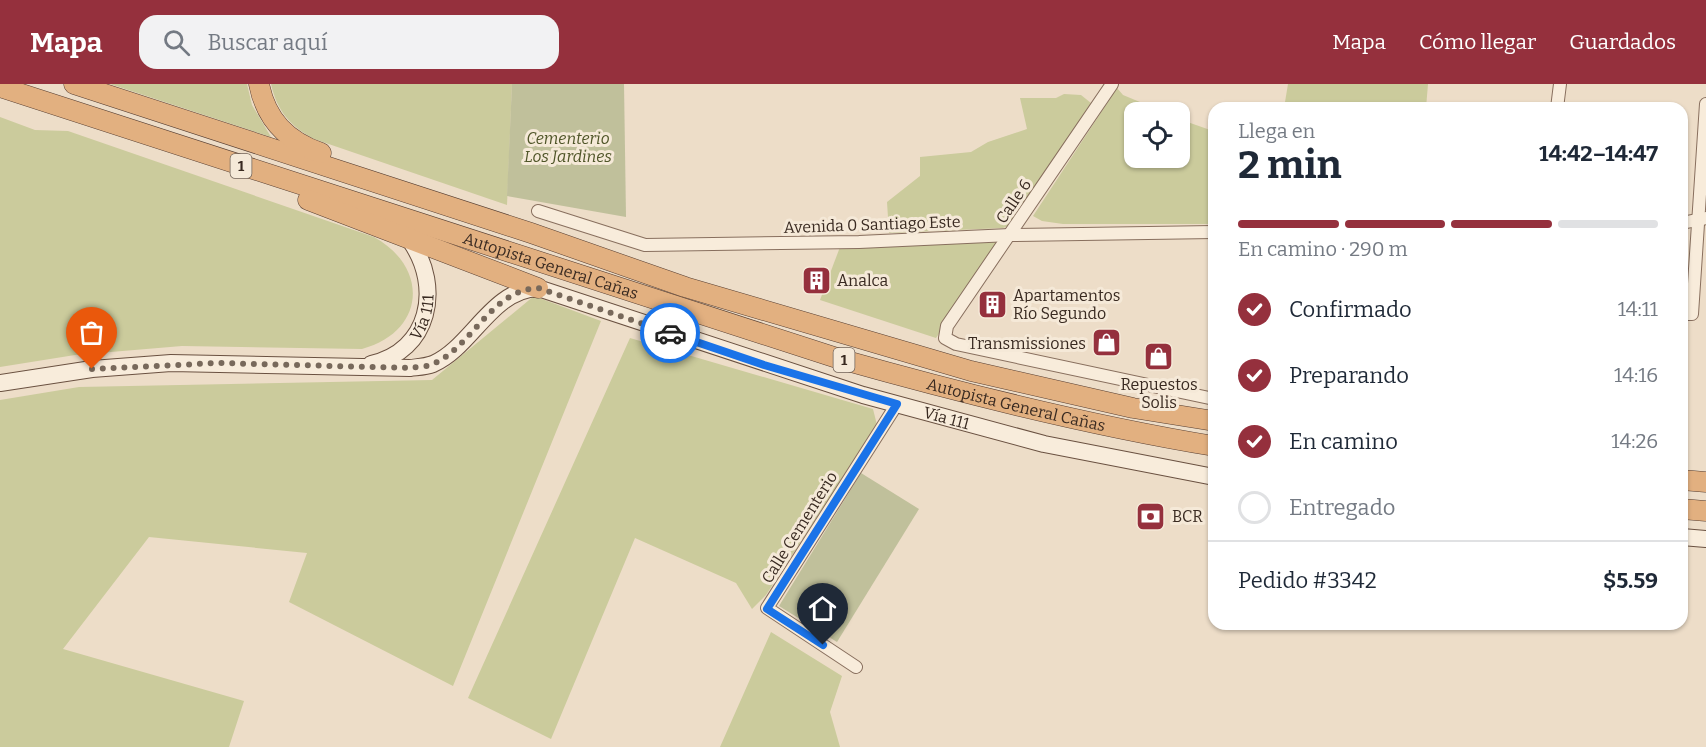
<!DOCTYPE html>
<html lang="es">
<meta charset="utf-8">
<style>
:root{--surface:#fff;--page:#f2f2f3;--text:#1f2937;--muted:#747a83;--line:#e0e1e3;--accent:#95303d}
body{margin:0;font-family:Bitter,serif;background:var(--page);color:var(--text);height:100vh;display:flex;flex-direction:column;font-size:22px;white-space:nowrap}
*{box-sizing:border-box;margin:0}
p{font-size:20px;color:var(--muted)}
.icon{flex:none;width:33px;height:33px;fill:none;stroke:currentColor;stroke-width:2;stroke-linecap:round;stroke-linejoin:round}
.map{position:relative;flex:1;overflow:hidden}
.sheet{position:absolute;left:1208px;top:18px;width:480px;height:528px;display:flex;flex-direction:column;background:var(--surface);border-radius:18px;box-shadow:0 2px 4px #0004}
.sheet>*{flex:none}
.fabs{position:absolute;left:1124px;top:18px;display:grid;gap:12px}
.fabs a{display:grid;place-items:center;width:66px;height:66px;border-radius:12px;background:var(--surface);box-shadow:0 2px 4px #0004;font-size:30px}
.pin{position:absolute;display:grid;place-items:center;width:51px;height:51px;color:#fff;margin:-62px -26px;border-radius:50% 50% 50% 0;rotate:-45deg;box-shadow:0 0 6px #0007}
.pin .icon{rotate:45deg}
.courier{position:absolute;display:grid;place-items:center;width:60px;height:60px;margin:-30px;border:4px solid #1a73e8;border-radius:50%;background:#fff;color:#222;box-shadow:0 2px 8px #0007}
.head em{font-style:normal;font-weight:700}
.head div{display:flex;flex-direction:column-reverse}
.head{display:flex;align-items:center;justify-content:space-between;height:102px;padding:0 30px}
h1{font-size:39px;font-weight:700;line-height:45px}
.bar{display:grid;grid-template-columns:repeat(4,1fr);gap:9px 6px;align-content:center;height:72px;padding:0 30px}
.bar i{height:8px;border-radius:4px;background:var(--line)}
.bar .selected{background:var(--accent)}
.bar p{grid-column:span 4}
.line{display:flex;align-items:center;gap:15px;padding:0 30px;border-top:2px solid var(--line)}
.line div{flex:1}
ol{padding:0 30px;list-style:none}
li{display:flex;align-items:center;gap:18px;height:66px}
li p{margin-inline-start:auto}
li .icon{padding:6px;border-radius:50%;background:var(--accent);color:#fff;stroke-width:4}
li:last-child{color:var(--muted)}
li i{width:33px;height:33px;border:3px solid var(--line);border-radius:50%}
header{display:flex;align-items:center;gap:36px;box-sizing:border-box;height:84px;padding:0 30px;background:var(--accent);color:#fff}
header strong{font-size:28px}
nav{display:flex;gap:33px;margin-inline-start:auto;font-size:21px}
.search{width:420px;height:54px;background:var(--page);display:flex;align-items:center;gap:15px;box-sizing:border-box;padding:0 21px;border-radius:18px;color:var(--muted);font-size:22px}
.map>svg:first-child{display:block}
</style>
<header>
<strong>Mapa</strong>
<div class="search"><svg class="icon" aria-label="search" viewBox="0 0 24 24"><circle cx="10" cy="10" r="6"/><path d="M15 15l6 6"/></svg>Buscar aquí</div>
<nav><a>Mapa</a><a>Cómo llegar</a><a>Guardados</a></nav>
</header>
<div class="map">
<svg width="1706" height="663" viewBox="0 0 1706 663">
<rect width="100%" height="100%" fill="#edddc8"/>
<!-- green -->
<g fill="#cbcb9c">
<path d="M110,0h137l5,21 19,32z"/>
<path d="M271,0h241l-5,121 -193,-66c-24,-13 -37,-28 -43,-55z"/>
<path d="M1288,0h140l-2,24h-142z"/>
<path d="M1117,4l6,7 41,17h-30v46h45v-39l34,12v93h-150l-21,-3 -9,-5z"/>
<path d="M1064,10l17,1 10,8 -80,122 -8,3 -114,5 -2,-31 33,-26v-19l51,-5 17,-10 39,-13 -7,-31h36z"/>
<path d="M0,33l35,13 33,1 306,106c56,31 51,95 -12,112l-180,-3 -107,9 -75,12z"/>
<path d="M998,154l3,5 -65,95 -116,-38 20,-53z"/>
<path d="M534,212l67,25 -148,365 -164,-84 18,-49 -158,-16 -86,112 181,52 -15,46h-229v-347l79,-13 353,-7z"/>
<path d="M630,254l243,71 4,16 -111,170 -14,14 -16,-26 -101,-45 -84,201 -83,-41z"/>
<path d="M771,548l71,44 -12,36 10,35h-120z"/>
</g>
<!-- cemetery -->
<g fill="#c0c09b">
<path d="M512,0h112l2,133 -119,-21z"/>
<path d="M861,389l58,36 -82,133 -58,-36z"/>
</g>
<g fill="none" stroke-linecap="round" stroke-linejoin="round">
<defs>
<g id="minor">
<path d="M1112,0l-165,242 -2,12 11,6 258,55"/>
<path d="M1557,24l3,-24"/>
<path d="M538,127l107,34 214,-3 151,-7 204,-3"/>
<path d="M1682,139l24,-5"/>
<path d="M1682,230h10l14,-210"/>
<path d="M856,583l-89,-59 130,-204"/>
</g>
<g id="secondary">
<path id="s1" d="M371,280c59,-13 71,-77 40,-122"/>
<path id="s2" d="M0,299l92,-14 79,-6 239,5c7,-1 15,-1 23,-4 39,-17 58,-74 105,-76l325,107 181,49 170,33"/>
<path d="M1682,453l24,2"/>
</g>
<g id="trunk">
<path d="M74,0l457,149 154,54 286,84 162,37 81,13"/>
<path d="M259,0c7,36 28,57 62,69"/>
<path id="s3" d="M0,3l840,272c124,35 247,66 374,87"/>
<path d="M308,116l230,88"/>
<path d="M1682,396l24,2"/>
<path d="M1682,425l24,2"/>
</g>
</defs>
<!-- minor casing -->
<use href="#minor" stroke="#886f5e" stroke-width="14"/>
<!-- secondary casing -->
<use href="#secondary" stroke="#6a5141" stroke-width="18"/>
<!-- trunk casing -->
<use href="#trunk" stroke="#573e31" stroke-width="21"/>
<!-- minor -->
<use href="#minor" stroke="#f8ecdb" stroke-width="12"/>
<!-- secondary -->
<use href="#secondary" stroke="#f8ecdb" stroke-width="16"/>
<!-- trunk -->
<use href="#trunk" stroke="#e2b080" stroke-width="20"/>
</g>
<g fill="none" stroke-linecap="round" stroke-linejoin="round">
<!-- done -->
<path stroke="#78695b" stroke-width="6" stroke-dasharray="0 10.8" d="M92,285l126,-6 192,5c7,-1 16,-1 23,-4 39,-17 58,-74 105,-76l132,45"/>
<!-- route -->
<path stroke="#1a73e8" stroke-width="8" d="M670,249l94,32 133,39 -130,205 56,36"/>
</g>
<!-- icons -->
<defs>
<symbol id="building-square" viewBox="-11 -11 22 22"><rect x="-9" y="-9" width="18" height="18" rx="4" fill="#95303d" stroke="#f5e9d8"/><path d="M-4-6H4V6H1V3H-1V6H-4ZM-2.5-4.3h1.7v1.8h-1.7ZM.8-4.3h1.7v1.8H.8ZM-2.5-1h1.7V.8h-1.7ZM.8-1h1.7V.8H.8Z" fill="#fff"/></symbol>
<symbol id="shop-square" viewBox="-11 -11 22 22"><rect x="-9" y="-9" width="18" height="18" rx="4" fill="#95303d" stroke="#f5e9d8"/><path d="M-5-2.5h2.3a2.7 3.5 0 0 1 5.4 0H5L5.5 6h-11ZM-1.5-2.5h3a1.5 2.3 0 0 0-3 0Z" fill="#fff"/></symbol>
<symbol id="bank-square" viewBox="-11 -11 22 22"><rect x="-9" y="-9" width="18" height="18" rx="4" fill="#95303d" stroke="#f5e9d8"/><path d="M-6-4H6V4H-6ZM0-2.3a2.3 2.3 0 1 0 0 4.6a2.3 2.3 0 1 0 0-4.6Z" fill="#fff"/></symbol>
</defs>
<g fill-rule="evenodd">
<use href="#building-square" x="800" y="180" width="33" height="33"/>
<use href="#building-square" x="976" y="204" width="33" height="33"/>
<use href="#shop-square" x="1090" y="242" width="33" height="33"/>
<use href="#shop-square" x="1142" y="256" width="33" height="33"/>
<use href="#bank-square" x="1134" y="416" width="33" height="33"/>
</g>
<g text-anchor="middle" stroke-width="6" stroke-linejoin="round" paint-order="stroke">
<!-- shield labels -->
<g fill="#f5e9d8" stroke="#716358" stroke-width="1.5">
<rect x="230.5" y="70" width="21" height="24" rx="4.5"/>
<rect x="833.5" y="264" width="21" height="24" rx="4.5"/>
</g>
<g font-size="15" font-weight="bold" fill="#392a21">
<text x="241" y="87">1</text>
<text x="844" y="281">1</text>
</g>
<!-- park labels -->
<g font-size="16" font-style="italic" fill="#4f5528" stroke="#f5e9d8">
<text x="568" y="60">Cementerio<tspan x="568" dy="18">Los Jardines</tspan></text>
</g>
<!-- street labels -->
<g font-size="16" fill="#392a21" stroke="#f5e9d8">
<text transform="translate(1013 117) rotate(-56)" y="6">Calle 6</text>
<text transform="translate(872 140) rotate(-2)" y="6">Avenida 0 Santiago Este</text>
<text dy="6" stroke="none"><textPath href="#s3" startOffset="579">Autopista General Cañas</textPath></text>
<text dy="6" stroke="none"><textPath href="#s1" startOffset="74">Vía 111</textPath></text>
<text dy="6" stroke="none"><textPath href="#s3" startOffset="1065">Autopista General Cañas</textPath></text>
<text dy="6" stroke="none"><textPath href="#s2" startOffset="996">Vía 111</textPath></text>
<text transform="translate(799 443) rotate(-58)" y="6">Calle Cementerio</text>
</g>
<!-- poi labels -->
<g font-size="16" fill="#392a21" stroke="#f5e9d8" text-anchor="start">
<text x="837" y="202">Analca</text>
<text x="1013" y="217">Apartamentos<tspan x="1013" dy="18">Río Segundo</tspan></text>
<text x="1086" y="265" text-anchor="end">Transmissiones</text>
<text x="1159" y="306" text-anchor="middle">Repuestos<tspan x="1159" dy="18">Solis</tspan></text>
<text x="1172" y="438">BCR</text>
</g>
</g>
</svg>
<div class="fabs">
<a><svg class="icon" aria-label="locate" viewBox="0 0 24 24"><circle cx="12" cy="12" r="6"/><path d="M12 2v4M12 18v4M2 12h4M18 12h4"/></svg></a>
</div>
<div class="pin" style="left:92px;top:285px;background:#ea580c"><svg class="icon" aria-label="bag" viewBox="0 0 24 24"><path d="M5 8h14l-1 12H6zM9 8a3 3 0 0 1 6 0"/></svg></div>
<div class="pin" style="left:823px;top:561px;background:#1f2937"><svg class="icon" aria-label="home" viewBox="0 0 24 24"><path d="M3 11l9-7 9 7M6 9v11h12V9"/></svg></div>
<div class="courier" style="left:670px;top:249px"><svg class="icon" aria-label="car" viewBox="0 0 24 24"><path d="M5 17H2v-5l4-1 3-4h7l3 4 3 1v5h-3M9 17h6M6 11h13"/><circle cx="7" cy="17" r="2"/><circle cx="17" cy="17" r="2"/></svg></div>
<section class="sheet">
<div class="head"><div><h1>2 min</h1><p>Llega en</p></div><em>14:42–14:47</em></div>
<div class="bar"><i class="selected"></i><i class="selected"></i><i class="selected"></i><i></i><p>En camino · 290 m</p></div>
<ol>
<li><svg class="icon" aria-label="check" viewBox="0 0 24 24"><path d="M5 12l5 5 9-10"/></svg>Confirmado<p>14:11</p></li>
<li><svg class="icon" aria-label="check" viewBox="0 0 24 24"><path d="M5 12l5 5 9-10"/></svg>Preparando<p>14:16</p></li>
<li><svg class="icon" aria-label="check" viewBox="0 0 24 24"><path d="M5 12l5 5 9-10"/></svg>En camino<p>14:26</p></li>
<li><i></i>Entregado</li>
</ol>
<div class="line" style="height:78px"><div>Pedido #3342</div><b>$5.59</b></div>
</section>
</div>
